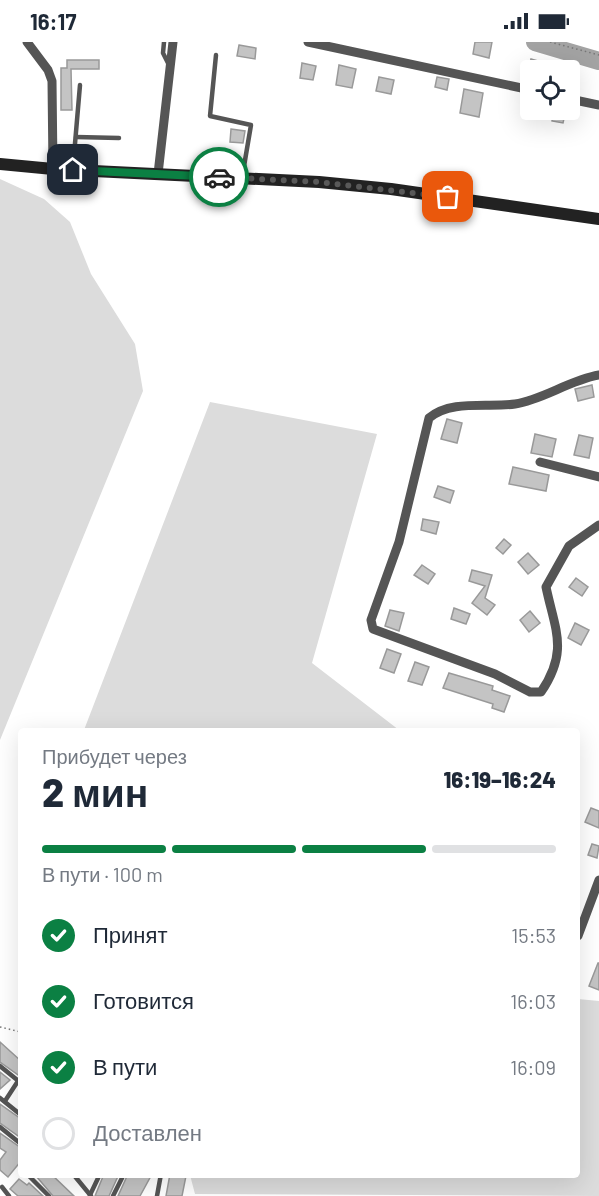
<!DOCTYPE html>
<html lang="ru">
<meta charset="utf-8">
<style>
:root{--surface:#fff;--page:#f6f6f7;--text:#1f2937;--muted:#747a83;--line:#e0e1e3;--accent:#0b8043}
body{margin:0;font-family:Barlow,sans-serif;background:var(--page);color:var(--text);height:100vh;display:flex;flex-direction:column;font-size:22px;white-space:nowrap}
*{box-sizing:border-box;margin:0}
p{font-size:20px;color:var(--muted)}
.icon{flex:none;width:33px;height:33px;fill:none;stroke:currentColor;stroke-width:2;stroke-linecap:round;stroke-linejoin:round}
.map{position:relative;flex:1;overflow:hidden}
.sheet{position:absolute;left:18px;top:686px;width:562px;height:450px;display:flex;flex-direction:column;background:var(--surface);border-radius:6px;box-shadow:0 6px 24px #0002}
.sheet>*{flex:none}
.buttons{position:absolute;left:520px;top:18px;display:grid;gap:12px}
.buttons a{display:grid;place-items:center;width:60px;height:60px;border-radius:6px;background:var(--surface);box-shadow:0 6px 24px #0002;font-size:30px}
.pin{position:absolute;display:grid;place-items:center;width:51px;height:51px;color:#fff;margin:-26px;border-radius:12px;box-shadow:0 3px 9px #0006}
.courier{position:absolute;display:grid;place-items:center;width:60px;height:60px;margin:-30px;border:4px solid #0b8043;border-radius:50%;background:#fff;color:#222;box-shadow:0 2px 8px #0007}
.headline em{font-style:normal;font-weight:800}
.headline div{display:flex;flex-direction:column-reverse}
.headline{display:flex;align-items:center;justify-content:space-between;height:102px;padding:0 24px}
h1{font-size:39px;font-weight:800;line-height:45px}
.bar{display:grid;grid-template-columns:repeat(4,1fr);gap:9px 6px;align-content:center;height:72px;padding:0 24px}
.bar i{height:8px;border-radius:4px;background:var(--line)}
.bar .current{background:var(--accent)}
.bar p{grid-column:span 4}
ol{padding:0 24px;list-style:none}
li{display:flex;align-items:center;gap:18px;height:66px}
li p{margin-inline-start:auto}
li .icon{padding:6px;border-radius:50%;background:var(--accent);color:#fff;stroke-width:4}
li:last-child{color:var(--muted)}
li i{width:33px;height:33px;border:3px solid var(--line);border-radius:50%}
.status{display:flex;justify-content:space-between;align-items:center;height:42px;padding:0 30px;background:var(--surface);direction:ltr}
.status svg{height:16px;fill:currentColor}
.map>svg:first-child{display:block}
</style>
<div class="status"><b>16:17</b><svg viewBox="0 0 49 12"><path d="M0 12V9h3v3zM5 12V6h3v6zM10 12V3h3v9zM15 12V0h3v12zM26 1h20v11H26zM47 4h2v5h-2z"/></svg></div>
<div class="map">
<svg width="599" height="1154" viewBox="0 0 599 1154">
<rect width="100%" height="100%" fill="#fff"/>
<!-- green -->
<g fill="#dcdcdc">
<path d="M0,137l44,20 26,23 21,52 44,70 8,47 -143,349z"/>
<path d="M210,360l167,32 -65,229 87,67h-315z"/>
<path d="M578,957l21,2v195l-404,-2 -5,-19 388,-1z"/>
</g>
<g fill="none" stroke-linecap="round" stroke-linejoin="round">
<!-- river -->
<path stroke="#a3a3a3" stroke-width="18" d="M535,0l64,19"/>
</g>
<!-- building -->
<g fill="#c4c4c4" stroke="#999" stroke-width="1.5">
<path d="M475,0h17l-3,16 -16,-4z"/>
<path d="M239,3l17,3 -1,11 -18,-3z"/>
<path d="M531,17l14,4 -2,7h-15z"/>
<path d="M67,18h32v9h-28l1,41h-11v-42h6z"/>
<path d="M302,21l14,3 -3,14 -13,-2z"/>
<path d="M339,23l17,4 -4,19 -16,-3z"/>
<path d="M379,35l15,3 -3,14 -15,-3z"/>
<path d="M437,35l12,2 -2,11 -12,-3z"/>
<path d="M464,47l19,4 -4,24 -19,-4z"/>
<path d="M554,68h12l-3,13 -11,-2z"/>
<path d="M231,87l14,2 -2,12 -13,-1z"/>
<path d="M592,343l2,12 -16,4 -3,-12z"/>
<path d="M447,377l15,4 -5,20 -16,-4z"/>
<path d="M535,392l21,5 -4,18 -21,-4z"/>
<path d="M579,393l14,3 -4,20 -15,-3z"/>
<path d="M513,425l36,8 -3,16 -37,-7z"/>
<path d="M438,444l16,5 -4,12 -16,-6z"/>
<path d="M423,477l16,3 -3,12 -15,-4z"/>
<path d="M504,497l7,6 -8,9 -7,-6z"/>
<path d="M528,511l11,12 -11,9 -10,-12z"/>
<path d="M422,523l13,9 -7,10 -14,-9z"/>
<path d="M472,528l20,5 -7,23 10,7 -8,10 -15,-12 13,-17 -16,-5z"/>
<path d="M576,536l12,9 -6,9 -13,-9z"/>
<path d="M454,566l16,6 -4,10 -15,-5z"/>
<path d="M390,568l14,3 -5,18 -14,-5z"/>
<path d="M530,569l10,12 -11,9 -9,-12z"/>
<path d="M575,581l14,7 -8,15 -13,-7z"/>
<path d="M387,607l14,5 -7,19 -14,-5z"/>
<path d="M415,620l14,5 -7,18 -14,-4z"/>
<path d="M449,631l44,13 -1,4 18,6 -6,16 -12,-4 1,-4 -50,-16z"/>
<path d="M591,766l8,3v17l-14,-6z"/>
<path d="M592,802l7,2 -2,12 -9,-3z"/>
<path d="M598,921h1v27l-10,-4z"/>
<path d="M0,1000l21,19v16l-21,-15z"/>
<path d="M0,1030l10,8 -10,9z"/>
<path d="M0,1062l21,15v19l-21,-15z"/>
<path d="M0,1091l21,15v13l-13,16 -8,-7v-10l6,-8 -6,-4z"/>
<path d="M37,1132h14l23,22h-21l-17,-20z"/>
<path d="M104,1132h15l-10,22h-14z"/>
<path d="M128,1132h24l-12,22h-22z"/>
<path d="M170,1132l16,2 -4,20h-16z"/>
<path d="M19,1137l8,6 2,-2 14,13h-25l-8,-7z"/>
</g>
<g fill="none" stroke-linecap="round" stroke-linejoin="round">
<!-- path -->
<g stroke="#777" stroke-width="1.5" stroke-dasharray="1.5 3" stroke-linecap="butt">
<path d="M550,0l49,13"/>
<path d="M0,985l21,5"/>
</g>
<!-- lane -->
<g stroke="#555" stroke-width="4.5">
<path d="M164,0l-1,11 6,12"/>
<path d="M216,13l-6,61 41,9 -9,53"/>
<path d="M76,95l43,1"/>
<path d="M73,125l7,-82"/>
<path d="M0,1024l21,17"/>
<path d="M0,1056l21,17"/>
<path d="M5,1059l13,-20"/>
<path d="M0,1085l21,17"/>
<path d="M27,1132l22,22"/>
<path d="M73,1132l18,22"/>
<path d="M2,1145l7,9"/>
<path d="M90,1153l10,-21"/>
<path d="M113,1154l11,-22"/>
<path d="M157,1154l4,-22"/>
</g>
<!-- street -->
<g stroke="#555" stroke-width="9">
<path d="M27,0l21,28 4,11 1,88"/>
<path d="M308,0l223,48"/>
<path d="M570,57l29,6"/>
<path d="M158,132l15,-132"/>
<path d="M599,333c-29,5 -57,25 -84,29 -26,4 -64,-5 -86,14l-30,124 -28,78 2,9 122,45 35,18h11c28,-41 14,-62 5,-105l23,-41 30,-21"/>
<path d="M540,420l59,15"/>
<path d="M578,894l21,-56"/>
</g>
<!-- secondary -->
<path stroke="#222" stroke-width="12" d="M0,122l53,5 266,13 72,7 208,30"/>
</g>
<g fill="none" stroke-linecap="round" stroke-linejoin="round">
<!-- done -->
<path stroke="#595959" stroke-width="6" stroke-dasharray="0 10.8" d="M219,135l100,5 129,15"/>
<!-- route -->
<path stroke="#0b8043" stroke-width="8" d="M73,128l146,7"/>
</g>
</svg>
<div class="buttons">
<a><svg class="icon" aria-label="locate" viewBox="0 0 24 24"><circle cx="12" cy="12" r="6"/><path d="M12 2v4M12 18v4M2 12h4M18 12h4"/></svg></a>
</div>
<div class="pin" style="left:448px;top:155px;background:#ea580c"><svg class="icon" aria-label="bag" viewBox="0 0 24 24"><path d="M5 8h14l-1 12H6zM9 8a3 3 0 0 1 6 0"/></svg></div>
<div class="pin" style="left:73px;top:128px;background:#1f2937"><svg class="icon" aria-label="home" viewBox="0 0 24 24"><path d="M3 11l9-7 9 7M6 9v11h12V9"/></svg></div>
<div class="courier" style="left:219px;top:135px"><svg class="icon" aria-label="car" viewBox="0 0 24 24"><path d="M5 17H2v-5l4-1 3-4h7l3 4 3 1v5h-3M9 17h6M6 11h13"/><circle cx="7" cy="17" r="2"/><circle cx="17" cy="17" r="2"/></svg></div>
<section class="sheet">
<div class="headline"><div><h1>2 мин</h1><p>Прибудет через</p></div><em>16:19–16:24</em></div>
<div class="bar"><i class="current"></i><i class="current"></i><i class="current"></i><i></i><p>В пути · 100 m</p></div>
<ol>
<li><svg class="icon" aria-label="check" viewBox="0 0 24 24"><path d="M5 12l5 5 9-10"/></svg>Принят<p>15:53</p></li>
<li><svg class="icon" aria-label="check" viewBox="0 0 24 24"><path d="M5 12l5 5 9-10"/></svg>Готовится<p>16:03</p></li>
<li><svg class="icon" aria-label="check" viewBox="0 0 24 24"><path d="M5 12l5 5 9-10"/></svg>В пути<p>16:09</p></li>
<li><i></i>Доставлен</li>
</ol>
</section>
</div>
